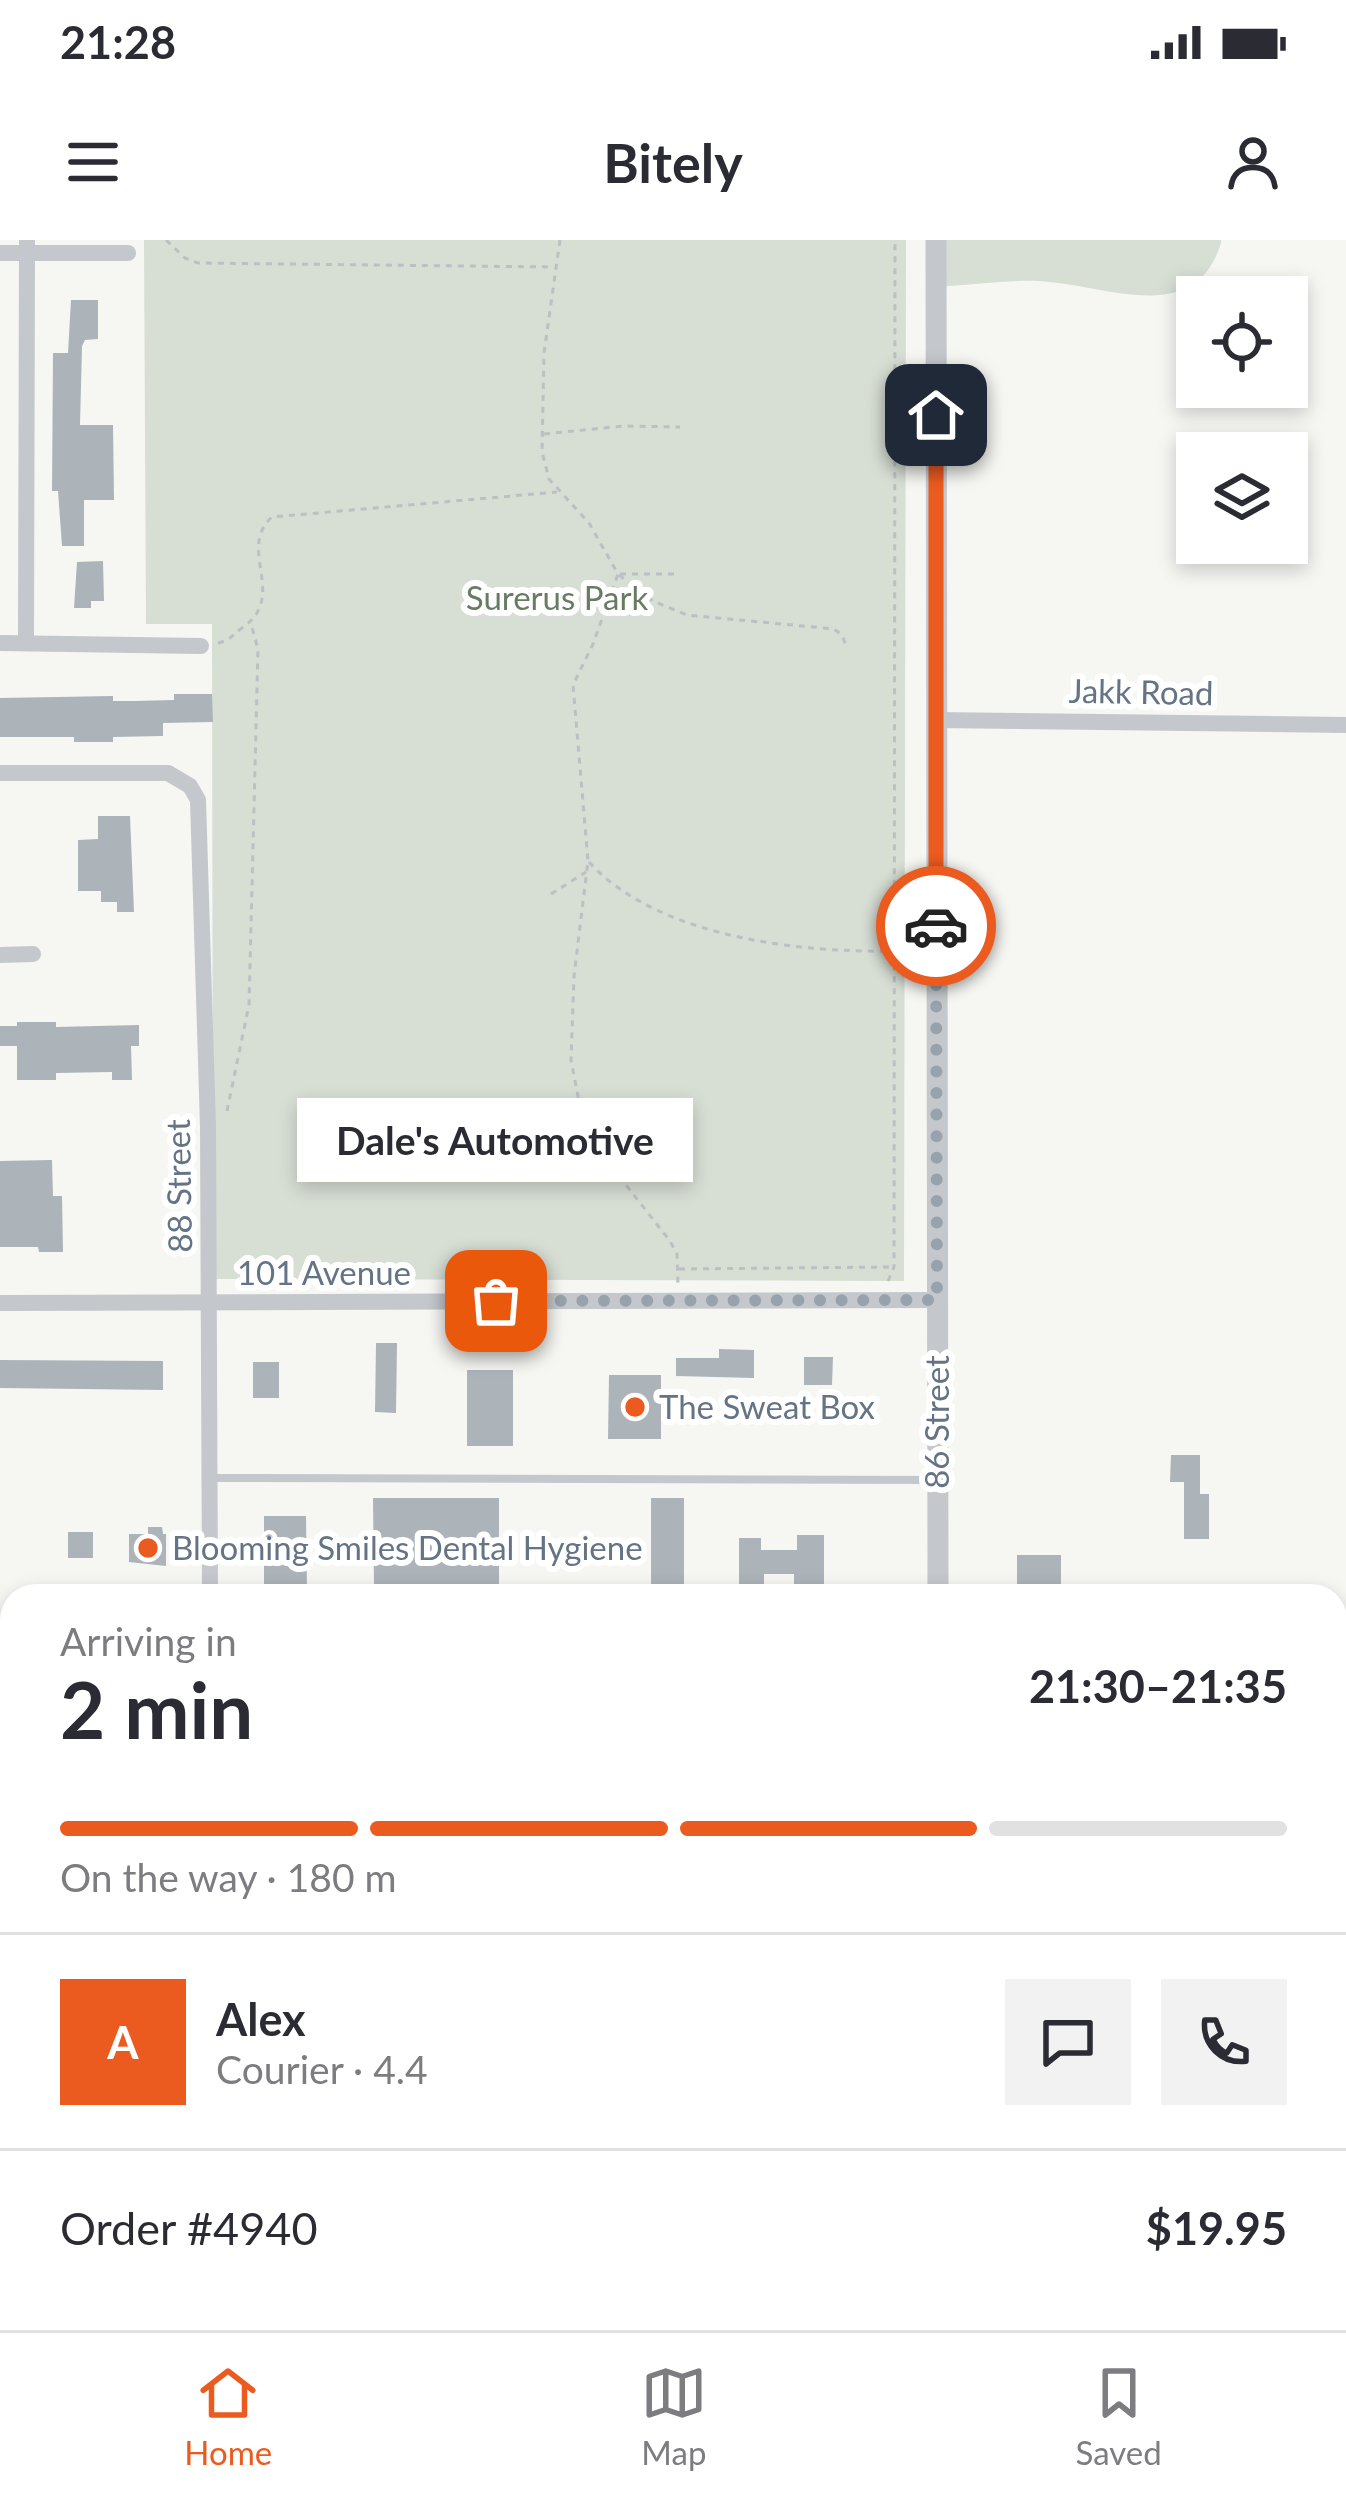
<!DOCTYPE html>
<meta charset="utf-8">
<style>
:root{--surface:#fff;--page:#f2f2f3;--text:#2b2b33;--muted:#7c7c81;--line:#e1e1e2;--accent:#eb5b1f}
body{margin:0;font-family:Lato,sans-serif;background:var(--page);color:var(--text);height:100vh;display:flex;flex-direction:column;font-size:45px;white-space:nowrap}
*{box-sizing:border-box;margin:0}
p{font-size:39px;color:var(--muted)}
.icon{flex:none;width:66px;height:66px;fill:none;stroke:currentColor;stroke-width:2;stroke-linecap:round;stroke-linejoin:round}
.map{position:relative;flex:1;overflow:hidden}
.sheet{position:absolute;left:0px;top:1344px;width:1347px;height:747px;display:flex;flex-direction:column;background:var(--surface);border-radius:36px 36px 0 0;box-shadow:0 6px 18px #0003}
.sheet>*{flex:none}
.buttons{position:absolute;left:1176px;top:36px;display:grid;gap:24px}
.buttons a{display:grid;place-items:center;width:132px;height:132px;border-radius:0px;background:var(--surface);box-shadow:0 6px 18px #0003;font-size:60px}
.pin{position:absolute;display:grid;place-items:center;width:102px;height:102px;color:#fff;margin:-51px;border-radius:24px;box-shadow:0 6px 18px #0006}
.courier{position:absolute;display:grid;place-items:center;width:120px;height:120px;margin:-60px;border:9px solid #eb5b1f;border-radius:50%;background:#fff;color:#222;box-shadow:0 3px 15px #0007}
.bubble{position:absolute;height:84px;border-radius:0px;background:var(--surface);box-shadow:0 6px 18px #0003;font-size:39px;font-weight:700;line-height:84px;text-align:center}
.summary em{font-style:normal;font-weight:700}
.summary div{display:flex;flex-direction:column-reverse}
.summary{display:flex;align-items:center;justify-content:space-between;height:204px;padding:0 60px}
h1{font-size:78px;font-weight:700;line-height:90px}
.bar{display:grid;grid-template-columns:repeat(4,1fr);gap:18px 12px;align-content:center;height:144px;padding:0 60px}
.bar i{height:15px;border-radius:9px;background:var(--line)}
.bar .current{background:var(--accent)}
.bar p{grid-column:span 4}
.line{display:flex;align-items:center;gap:30px;padding:0 60px;border-top:3px solid var(--line)}
.line div{flex:1}
.round{display:grid;place-items:center;flex:none;width:126px;height:126px;border-radius:0px;background:var(--page)}
.status{display:flex;justify-content:space-between;align-items:center;height:84px;padding:0 60px;background:var(--surface);direction:ltr}
.status svg{height:33px;fill:currentColor}
header{display:flex;justify-content:space-between;align-items:center;height:156px;padding:0 60px;background:var(--surface);font-size:54px;font-weight:700}
.tab-bar{display:flex;justify-content:space-around;align-items:center;height:168px;border-top:3px solid var(--line);background:var(--surface);font-size:33px;color:var(--muted)}
.tab-bar a{display:grid;justify-items:center;gap:6px}
.tab-bar .current{color:var(--accent)}
.map>svg:first-child{display:block}
</style>
<div class="status"><b>21:28</b><svg viewBox="0 0 49 12"><path d="M0 12V9h3v3zM5 12V6h3v6zM10 12V3h3v9zM15 12V0h3v12zM26 1h20v11H26zM47 4h2v5h-2z"/></svg></div>
<header><svg class="icon" aria-label="menu" viewBox="0 0 24 24"><path d="M4 6h16M4 12h16M4 18h16"/></svg>Bitely<svg class="icon" aria-label="person" viewBox="0 0 24 24"><circle cx="12" cy="8" r="4"/><path d="M4 21q1-7 8-7t8 7"/></svg></header>
<div class="map">
<svg width="1346" height="2090" viewBox="0 0 1346 2090">
<rect width="100%" height="100%" fill="#f6f7f3"/>
<!-- built -->
<rect fill="#e7e8e6" x="1335" y="1640" width="11" height="384"/>
<!-- green -->
<g fill="#d7ded4">
<path d="M144,0h762l-2,1041 -691,-2 -1,-655h-66z"/>
<path d="M945,0h276v3c-25,82 -109,45 -171,39 -34,-4 -71,3 -105,4z"/>
<rect x="1335" y="1675" width="11" height="98"/>
<rect x="1335" y="1862" width="11" height="158"/>
</g>
<!-- building -->
<g fill="#acb3b9">
<path d="M71,60h27v39l-13,1 -3,6 -2,79h33l1,75h-30v46h-22l-4,-55h-6l1,-138h15z"/>
<path d="M103,321l1,40h-13v7h-17l3,-46z"/>
<path d="M174,454h38l1,28 -50,1v13l-50,1v5h-39v-5h-74v-39l113,-2v5h21l40,-1z"/>
<path d="M98,576h32l4,96h-17v-10h-16v-11h-23v-51l20,-1z"/>
<path d="M17,782h39v5l83,-2v21h-8l1,34h-20v-8l-56,1v7h-39v-34h-17v-20h17z"/>
<path d="M52,920l1,36h9l1,56h-24l-1,-5h-38v-86z"/>
<path d="M376,1103h21l-1,70 -21,-1z"/>
<path d="M719,1109l35,1v28l-78,-2v-18h43z"/>
<path d="M804,1117h29l-1,28h-28z"/>
<path d="M0,1120l163,1v29l-163,-2z"/>
<rect x="253" y="1122" width="26" height="36"/>
<rect x="467" y="1130" width="46" height="76"/>
<path d="M609,1135h52v64h-53z"/>
<path d="M1171,1215h29v39h9v45h-25v-57h-14z"/>
<path d="M373,1258h126v87h-125z"/>
<rect x="651" y="1258" width="33" height="87"/>
<path d="M264,1276h42l1,73h-43z"/>
<path d="M148,1287h14l1,7h3v32l-37,-4v-28h19z"/>
<rect x="68" y="1292" width="25" height="26"/>
<path d="M797,1295h27v51h-30v-12h-30v16h-25v-52h22v12h36z"/>
<path d="M1017,1315h44v32h-10v9h-23v-9h-11z"/>
</g>
<g fill="none" stroke-linecap="round" stroke-linejoin="round">
<defs>
<g id="secondary">
<path d="M1335,1438h11"/>
<path d="M0,1440h12"/>
<path d="M935,2079l1,11"/>
</g>
</defs>
<!-- secondary casing -->
<use href="#secondary" stroke="#b6bbc0" stroke-width="30"/>
<!-- path -->
<g stroke="#bdc0c2" stroke-width="3" stroke-dasharray="6 6" stroke-linecap="butt">
<path d="M166,0l19,18 13,5 356,4"/>
<path d="M560,0l-16,113 -2,99 7,27 40,44 29,51 -25,70 -20,41 15,176 -14,115 -3,84 11,57 11,26 77,98 7,13 1,32"/>
<path d="M544,194l79,-8 57,1"/>
<path d="M620,334h59"/>
<path d="M619,335l34,26 34,14 147,14 8,6 5,13"/>
<path d="M218,403c13,-3 14,-8 24,-15 47,-32 -6,-79 30,-111l285,-25"/>
<path d="M589,622c67,74 208,91 304,89"/>
<path d="M551,654l35,-22"/>
<path d="M227,871l22,-106 9,-356 -7,-25"/>
<path d="M679,1029l213,-2"/>
<path d="M888,1041l6,-14 1,-1027"/>
</g>
<!-- service -->
<g stroke="#c4c7cb" stroke-width="8">
<path d="M212,1238l723,2"/>
<path d="M0,1609h12"/>
</g>
<!-- minor -->
<g stroke="#c4c7cb" stroke-width="16">
<path d="M0,13h128"/>
<path d="M0,403l201,3"/>
<path d="M26,403l1,-403"/>
<path d="M935,480l411,5"/>
<path d="M0,533h168l22,13 8,14 10,327 2,469"/>
<path d="M0,715l33,-1"/>
<path d="M0,1063l937,-3"/>
<path d="M0,1775h12"/>
<path d="M0,2068h12"/>
<path d="M201,2079l8,11"/>
<path d="M532,2090v-11"/>
</g>
<!-- tertiary -->
<path stroke="#c4c7cb" stroke-width="21" d="M936,0l2,1356"/>
<!-- secondary -->
<use href="#secondary" stroke="#fff" stroke-width="24"/>
</g>
<g fill="none" stroke-linecap="round" stroke-linejoin="round">
<!-- done -->
<path stroke="#97a2ac" stroke-width="12" stroke-dasharray="0 21.6" d="M496,1061l441,-1 -1,-374"/>
<!-- route -->
<path stroke="#eb5b1f" stroke-width="15" d="M936,175v511"/>
</g>
<!-- markers -->
<g fill="#eb5b1f" stroke="#fff" stroke-width="4.5">
<circle cx="635" cy="1167" r="12"/>
<circle cx="148" cy="1308" r="12"/>
</g>
<g text-anchor="middle" stroke-width="12" stroke-linejoin="round" paint-order="stroke">
<!-- park labels -->
<g font-size="33" fill="#677c63" stroke="#fff">
<text x="557" y="370">Surerus Park</text>
</g>
<!-- street labels -->
<g font-size="33" fill="#647485" stroke="#fff">
<text transform="translate(1141 452) rotate(1)" y="12">Jakk Road</text>
<text transform="translate(179 946) rotate(-91)" y="12">88 Street</text>
<text x="324" y="1045">101 Avenue</text>
<text transform="translate(937 1182) rotate(-90)" y="12">86 Street</text>
</g>
<!-- poi labels -->
<g font-size="33" fill="#647485" stroke="#fff" text-anchor="start">
<text x="659" y="1179">The Sweat Box</text>
<text x="172" y="1320">Blooming Smiles Dental Hygiene</text>
</g>
</g>
</svg>
<div class="buttons">
<a><svg class="icon" aria-label="locate" viewBox="0 0 24 24"><circle cx="12" cy="12" r="6"/><path d="M12 2v4M12 18v4M2 12h4M18 12h4"/></svg></a>
<a><svg class="icon" aria-label="layers" viewBox="0 0 24 24"><path d="M12 4l9 5-9 5-9-5zM3 14l9 5 9-5"/></svg></a>
</div>
<div class="pin" style="left:496px;top:1061px;background:#ea580c"><svg class="icon" aria-label="bag" viewBox="0 0 24 24"><path d="M5 8h14l-1 12H6zM9 8a3 3 0 0 1 6 0"/></svg></div>
<div class="pin" style="left:936px;top:175px;background:#1f2937"><svg class="icon" aria-label="home" viewBox="0 0 24 24"><path d="M3 11l9-7 9 7M6 9v11h12V9"/></svg></div>
<div class="courier" style="left:936px;top:686px"><svg class="icon" aria-label="car" viewBox="0 0 24 24"><path d="M5 17H2v-5l4-1 3-4h7l3 4 3 1v5h-3M9 17h6M6 11h13"/><circle cx="7" cy="17" r="2"/><circle cx="17" cy="17" r="2"/></svg></div>
<div class="bubble" style="left:297px;top:858px;width:396px">Dale's Automotive</div>
<section class="sheet">
<div class="summary"><div><h1>2 min</h1><p>Arriving in</p></div><em>21:30–21:35</em></div>
<div class="bar"><i class="current"></i><i class="current"></i><i class="current"></i><i></i><p>On the way · 180 m</p></div>
<div class="line" style="height:216px"><b class="round" style="background:var(--accent);color:#fff">A</b><div><b>Alex</b><p>Courier · 4.4</p></div><a class="round"><svg class="icon" aria-label="chat" viewBox="0 0 24 24"><path d="M4 5h16v11H9l-5 4z"/></svg></a><a class="round"><svg class="icon" aria-label="phone" viewBox="0 0 24 24"><path d="M5 4h4l2 5-3 2q2 4 5 5l2-3 5 2v4C11 20 4 13 5 4z"/></svg></a></div>
<div class="line" style="height:156px"><div>Order #4940</div><b>$19.95</b></div>
</section>
</div>
<nav class="tab-bar">
<a class="current"><svg class="icon" aria-label="home" viewBox="0 0 24 24"><path d="M3 11l9-7 9 7M6 9v11h12V9"/></svg>Home</a>
<a><svg class="icon" aria-label="map" viewBox="0 0 24 24"><path d="M3 6l6-2 6 2 6-2v14l-6 2-6-2-6 2zM9 4v14M15 6v14"/></svg>Map</a>
<a><svg class="icon" aria-label="saved" viewBox="0 0 24 24"><path d="M7 4h10v16l-5-4-5 4z"/></svg>Saved</a>
</nav>
